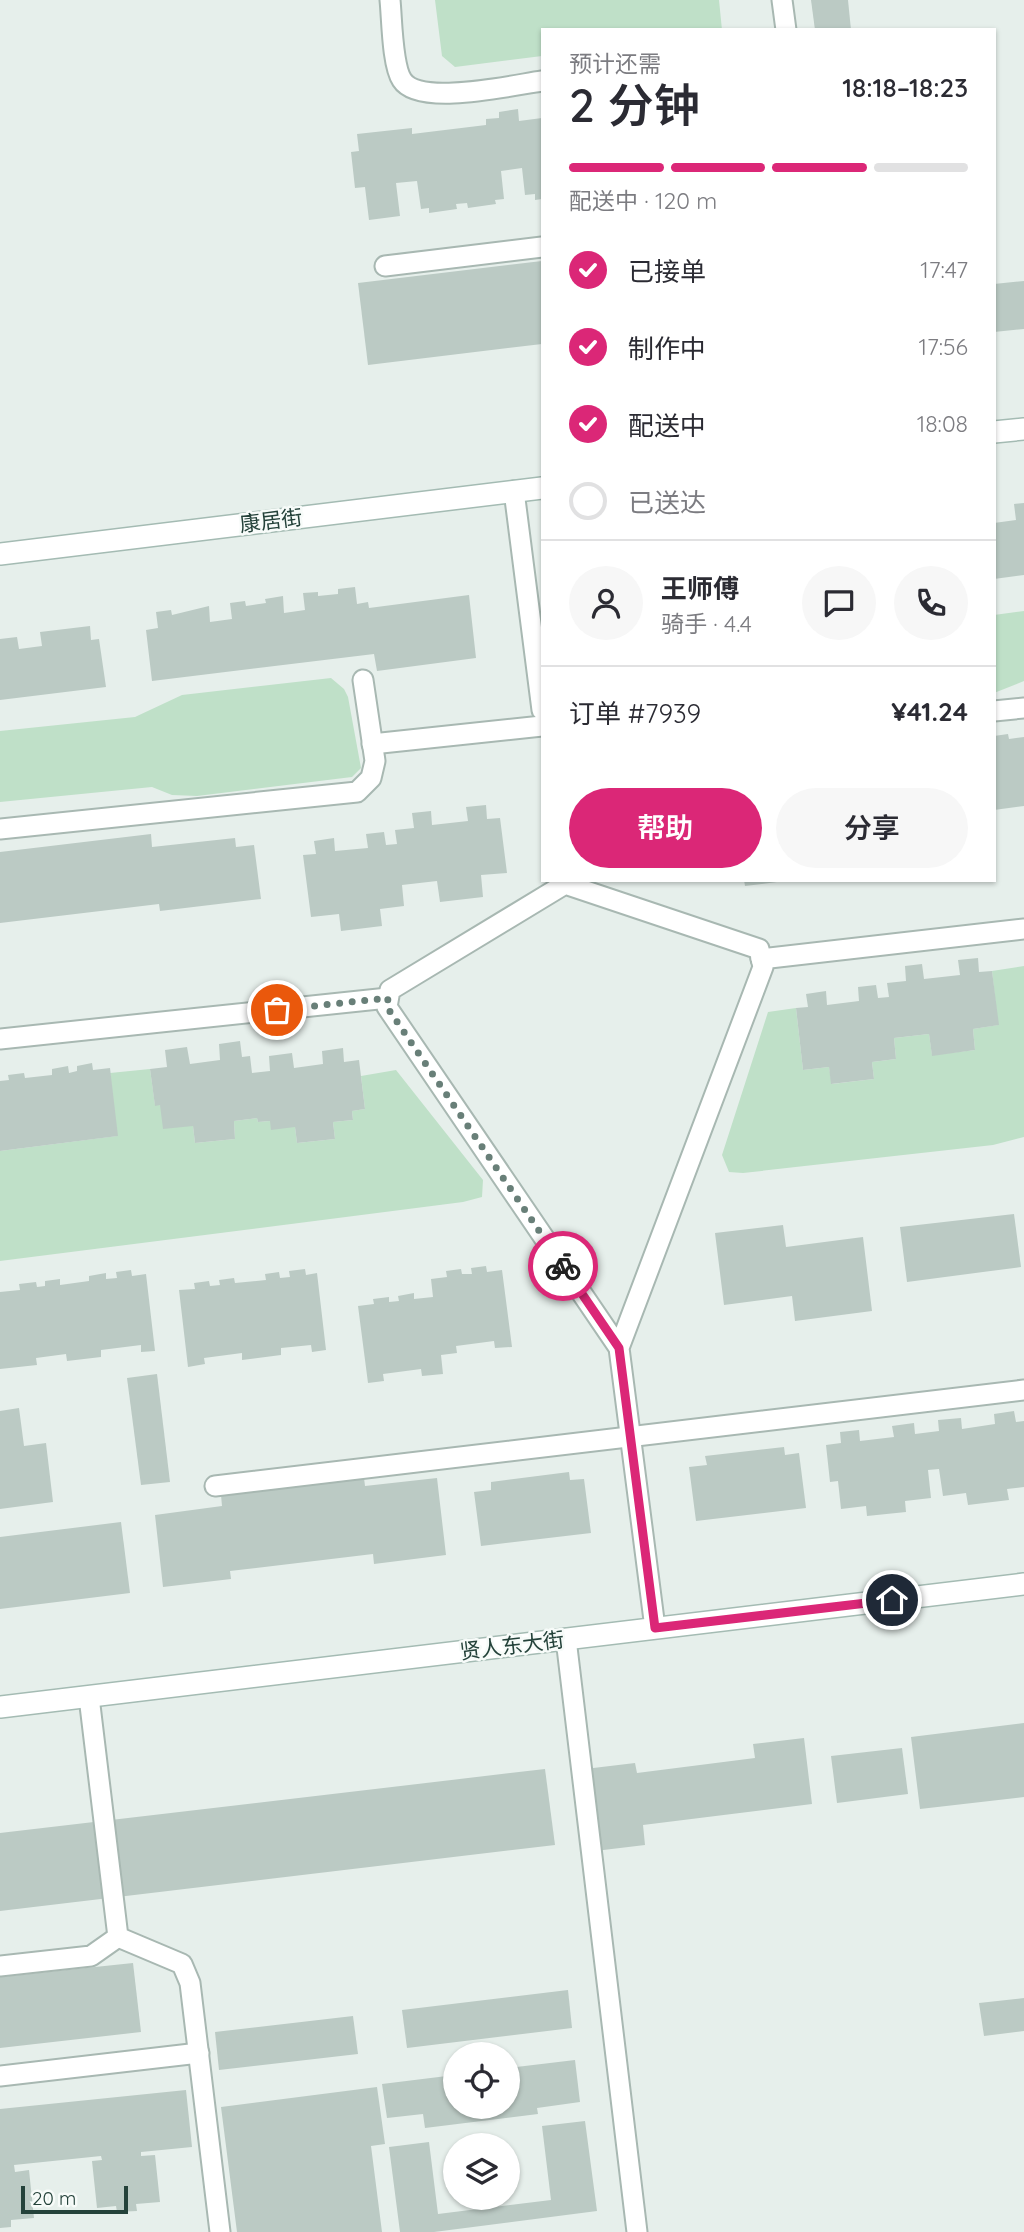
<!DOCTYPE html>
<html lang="zh">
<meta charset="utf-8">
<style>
:root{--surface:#fff;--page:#f7f7f7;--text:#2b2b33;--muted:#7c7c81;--line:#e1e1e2;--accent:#db2777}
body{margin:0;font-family:Quicksand,"Noto Sans SC",sans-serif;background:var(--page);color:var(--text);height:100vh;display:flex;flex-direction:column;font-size:26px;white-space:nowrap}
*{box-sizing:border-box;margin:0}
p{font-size:23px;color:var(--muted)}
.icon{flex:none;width:38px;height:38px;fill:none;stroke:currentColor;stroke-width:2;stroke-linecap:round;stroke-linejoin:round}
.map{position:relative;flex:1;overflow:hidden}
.drawer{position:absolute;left:541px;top:28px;width:455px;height:854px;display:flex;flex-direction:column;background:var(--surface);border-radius:0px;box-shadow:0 2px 5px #0004}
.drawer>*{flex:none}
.fabs{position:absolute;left:443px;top:2042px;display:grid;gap:14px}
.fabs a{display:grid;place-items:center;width:77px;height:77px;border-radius:50%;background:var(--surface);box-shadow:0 2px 5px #0004;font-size:35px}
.scale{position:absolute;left:21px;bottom:18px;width:107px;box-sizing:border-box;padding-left:7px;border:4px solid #24423a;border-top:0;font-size:19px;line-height:24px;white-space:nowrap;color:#24423a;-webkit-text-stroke:5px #f7fbf9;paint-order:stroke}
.pin{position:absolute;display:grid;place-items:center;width:60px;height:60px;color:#fff;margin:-30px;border:4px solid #fff;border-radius:50%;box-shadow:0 2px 7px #0007}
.courier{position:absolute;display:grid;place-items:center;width:70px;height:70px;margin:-35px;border:5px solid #db2777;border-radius:50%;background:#fff;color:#222;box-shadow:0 2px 9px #0007}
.summary em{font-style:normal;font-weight:600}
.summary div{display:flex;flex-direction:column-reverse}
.summary{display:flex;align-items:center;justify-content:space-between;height:119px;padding:0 28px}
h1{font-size:46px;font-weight:600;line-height:52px}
.bar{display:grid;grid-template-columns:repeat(4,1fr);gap:10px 7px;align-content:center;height:84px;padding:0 28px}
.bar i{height:9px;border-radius:5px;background:var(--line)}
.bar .active{background:var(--accent)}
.bar p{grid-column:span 4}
.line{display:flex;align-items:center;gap:18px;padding:0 28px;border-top:2px solid var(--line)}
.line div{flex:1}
.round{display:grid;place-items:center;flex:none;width:74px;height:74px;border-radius:37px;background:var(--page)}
ol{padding:0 28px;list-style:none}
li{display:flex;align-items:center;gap:21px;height:77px}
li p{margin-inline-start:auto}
li .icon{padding:7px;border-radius:50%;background:var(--accent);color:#fff;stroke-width:4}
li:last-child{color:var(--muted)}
li i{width:38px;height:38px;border:4px solid var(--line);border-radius:50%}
.primary-button{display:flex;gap:14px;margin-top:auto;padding:14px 28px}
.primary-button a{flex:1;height:80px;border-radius:42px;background:var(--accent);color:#fff;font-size:28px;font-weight:600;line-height:80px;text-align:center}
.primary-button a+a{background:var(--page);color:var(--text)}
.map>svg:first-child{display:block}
</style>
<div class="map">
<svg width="1024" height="2232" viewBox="0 0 1024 2232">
<rect width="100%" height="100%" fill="#e6efeb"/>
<!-- green -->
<g fill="#bfe0c8">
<path d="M435,0h284l3,30h-180v26l-87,11 -13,-11z"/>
<path d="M1024,611v70l-30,12v-78z"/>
<path d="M331,678l13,11 4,8 13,71 -9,9 -155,19 -25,-1 -20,-8 -152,15v-71l135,-14 47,-22z"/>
<path d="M1024,966v171l-31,8 -250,28 -14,-1 -7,-17 46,-143 28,-4 7,62 26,-3 3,17 42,-5 -2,-17 24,-3 -2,-21 35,-4 3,21 43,-5 -2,-21 25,-4 -6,-54z"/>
<path d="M150,1069l5,36h5l33,21 2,17 40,-4 -1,-18 23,-3 1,4 12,-1 25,6 2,16 38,-4 -2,-17 20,-2 -1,-9 13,-2 -4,-33 35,-6 87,110 -1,17 -19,5 -463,59v-110l117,-15 -7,-63z"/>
</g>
<!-- building -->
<g fill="#bbcac4">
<path d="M811,0h37l3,30h-36z"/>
<path d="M518,109l1,12 23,-3v81l-7,1v-6l-10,1 -3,-27 -21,3 3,28 -9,1 1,4 -28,4 -1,-5 -11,1 1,5 -28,4v-5l-8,1 -4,-28 -21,2 4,33 -31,4 -4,-33 -10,1 -4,-36 8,-1 -2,-17 55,-6v6l74,-9v-6l13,-1v-6z"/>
<path d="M542,261v83l-174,21 -10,-82z"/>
<path d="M1024,281v48l-30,3v-48z"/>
<path d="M1024,503v72l-30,4v-56l22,-3 -2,-16z"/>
<path d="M355,587l2,17 11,-2 1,6 100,-13 7,63 -99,13 -3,-17 -222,27 -6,-51 12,-2 -2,-16 15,-2 1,5 37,-9 1,16 22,-3 -2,-16 15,-2 1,5 20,-3 -1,-4 18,-3 1,17 21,-3 -2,-17 15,-1v4l20,-2v-5z"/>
<path d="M90,626l1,14 8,-1 7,48 -106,13v-61l17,-2 2,12 23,-3 -2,-14z"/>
<path d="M1008,734l1,5 15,-2v69l-30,4v-74z"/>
<path d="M486,805l1,14 13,-1 7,55 -26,2 2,22 -43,5 -3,-21 -35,4 2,21 -24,3 2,17 -41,5 -2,-17 -28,3 -8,-62 13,-1 -2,-13 20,-3 1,13 33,-3 -2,-14 18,-2 2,13 11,-1 -2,-14 19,-2 -2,-15 19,-2 1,14 36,-4 -2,-14z"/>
<path d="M151,834l1,13 83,-9 1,9 18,-2 7,54 -101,12 -1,-7 -159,19v-71z"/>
<path d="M744,880h33v2l-32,4z"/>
<path d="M978,958l1,14 13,-1 7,54 -26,4 2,21 -43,6 -3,-22 -35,4 2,21 -24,3 2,17 -43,5 -2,-17 -26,3 -7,-62 12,-1 -2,-13 20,-3 1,14 32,-4 -1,-14 18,-2 2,13 11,-1 -2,-14 19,-2 -1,-15 17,-2 2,15 36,-4 -2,-15z"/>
<path d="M240,1041l2,16 8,-1 2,17 18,-2 -1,-15 23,-3 2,15 29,-4 -1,-13 21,-3 1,14 15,-2 6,49 -13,2 1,9 -20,2 2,17 -38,4 -2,-16 -24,3 -1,-9 -12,1 -1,-4 -23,3 1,18 -40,4 -2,-17 -30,3 -3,-24 -5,1 -5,-37 17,-2 -2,-17 22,-3 3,17 30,-4 -1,-16z"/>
<path d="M92,1063l1,7 17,-2 8,68 -118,15v-70l9,-1 -1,-5 16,-2 1,5 27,-3v-6l16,-3 1,7 8,-2v-5z"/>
<path d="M1014,1214l7,53 -114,15 -7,-55z"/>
<path d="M783,1225l3,22 77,-10 9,74 -77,10 -3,-25 -68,9 -9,-72z"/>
<path d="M486,1266l1,6 15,-2 10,77 -17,1 -1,-7 -38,5 1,7 -16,2 2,19 -21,2 -1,-7 -38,5 1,7 -16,2 -10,-77 16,-2 -1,-5 16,-2v5l10,-1 -1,-5 16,-3v6l19,-2 -2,-18 16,-2 -1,-6 15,-2 1,5h10l-1,-6z"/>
<path d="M305,1269l1,6 11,-2 9,77 -14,2 -1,-7 -30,3v7l-39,5v-7l-38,5 1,6 -17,3 -9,-77 16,-1 -1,-6 15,-2 1,5 10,-1 -1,-5 15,-2 1,5 31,-3 -1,-6 14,-2 1,6 10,-1 -1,-6z"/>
<path d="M131,1270l1,6 14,-2 9,77 -14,1v-7l-40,5v7l-34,4 -1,-7 -30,4 1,7 -37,4v-77l20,-2 -1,-6 17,-2 1,5 8,-1v-5l15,-2v6l29,-4v-5l17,-3v6l11,-1 -1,-6z"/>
<path d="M157,1374l13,108 -29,3 -14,-107z"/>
<path d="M19,1408l5,38 22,-3 7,59 -53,7v-98z"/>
<path d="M1014,1411l2,11 8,-1v66l-17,2 2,11 -41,5 -2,-12 -23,3 -4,-27 -11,1 3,28 -26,3 1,11 -39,4 -1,-10 -25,3 -3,-28 -8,1 -4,-37 15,-2 -1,-11 19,-2 1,11 34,-4 -2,-11 22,-3 1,11 24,-3 -1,-11 23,-2 1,11 33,-5 -1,-10z"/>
<path d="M784,1447l1,8 14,-2 7,55 -110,13 -7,-54 18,-2 -2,-9z"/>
<path d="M569,1472l1,8 14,-1 7,54 -110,13 -7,-54 17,-2v-8z"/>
<path d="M349,1474l1,6 14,-2 1,8 72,-8 9,77 -72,9 -1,-10 -143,17 1,8 -68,8 -8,-72 67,-9 -1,-11 17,-2v-5l15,-2 1,6 10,-1 -1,-6 15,-3 1,7 31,-4 -1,-6 17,-2 1,6 8,-1 -1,-6z"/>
<path d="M121,1522l9,71 -130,16v-72z"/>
<path d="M1024,1723v74l-104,12 -9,-72z"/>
<path d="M804,1738l8,66 -169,21 2,20 -50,6 -10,-82 50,-6 2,10 118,-15 -2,-14z"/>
<path d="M902,1748l6,46 -71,9 -6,-47z"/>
<path d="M545,1769l10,76 -555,66v-78z"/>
<path d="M133,1963l8,69 -141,16v-71z"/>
<path d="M568,1990l4,38 -165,20 -5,-38z"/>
<path d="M1024,1998v33l-40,5 -5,-33z"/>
<path d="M353,2016l5,38 -139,16 -4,-38z"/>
<path d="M575,2060l5,42 -43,6 1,6 -113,14 -2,-14 -36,4 -5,-34 73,-9v32h53v-39z"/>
<path d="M377,2087l8,57 -14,2 11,86h-145l-16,-125z"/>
<path d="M186,2090l6,57 -51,5v4l14,-1 5,47 -24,2 1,7 -20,1 -1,-6 -19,2 -5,-47 10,-1 -1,-4 -87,9 1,7 14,-2 5,48 -23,2v7l-11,1v-119z"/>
<path d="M585,2121l12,90 -163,21h-34l-11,-85 40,-5 9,72 113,-14 -9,-74z"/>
</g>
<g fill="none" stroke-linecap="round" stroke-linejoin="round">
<defs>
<g id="lane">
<path d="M390,0c2,19 2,65 12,80 17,27 111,5 140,1"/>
<path d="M782,0l4,30"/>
<path d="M385,266l157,-19"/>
<path d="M514,491l28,219"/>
<path d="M994,711l30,-3"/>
<path d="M372,744l170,-18"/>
<path d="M0,829l357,-37 14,-14 4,-17 -12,-81"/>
<path d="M761,959l263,-30"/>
<path d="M0,1039l388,-41"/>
<path d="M619,1348l144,-381 -4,-18 -194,-65 -175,106 -3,17 232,341 36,280"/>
<path d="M215,1486l809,-96"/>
<path d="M566,1639l71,593"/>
<path d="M89,1697l29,240 64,27 8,19 30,249"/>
<path d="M0,1966l91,-10 27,-19"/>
<path d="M0,2076l199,-23"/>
</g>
<g id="secondary">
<path d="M994,432l30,-3"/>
<path d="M0,554l542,-66"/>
<path d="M0,1707l1024,-123"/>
</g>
</defs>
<!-- lane casing -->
<use href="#lane" stroke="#a8b8b2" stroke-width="23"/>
<!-- secondary casing -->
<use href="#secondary" stroke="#a4bbb3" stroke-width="24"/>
<!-- lane -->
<use href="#lane" stroke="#fff" stroke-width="19"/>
<!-- secondary -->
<use href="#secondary" stroke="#fff" stroke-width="21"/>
</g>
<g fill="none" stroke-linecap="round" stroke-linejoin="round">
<!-- done -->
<path stroke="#687f78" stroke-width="7" stroke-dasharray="0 12.6" d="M277,1010l111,-12 -1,9 176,259"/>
<!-- route -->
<path stroke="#db2777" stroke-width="9" d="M563,1266l56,82 36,280 237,-28"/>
</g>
<g text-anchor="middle" stroke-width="5" stroke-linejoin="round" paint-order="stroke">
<!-- street labels -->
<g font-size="21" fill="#24423a" stroke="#f7fbf9">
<text transform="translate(271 521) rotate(-7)" y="7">康居街</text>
<text transform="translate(512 1646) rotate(-7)" y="7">贤人东大街</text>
</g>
</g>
</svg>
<div class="fabs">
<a><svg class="icon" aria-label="locate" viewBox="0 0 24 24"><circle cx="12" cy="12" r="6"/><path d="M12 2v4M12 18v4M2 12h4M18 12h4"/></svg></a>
<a><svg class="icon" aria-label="layers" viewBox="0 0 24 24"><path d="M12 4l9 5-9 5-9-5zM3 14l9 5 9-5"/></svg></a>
</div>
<div class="scale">20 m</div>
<div class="pin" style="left:277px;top:1010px;background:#ea580c"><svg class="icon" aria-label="bag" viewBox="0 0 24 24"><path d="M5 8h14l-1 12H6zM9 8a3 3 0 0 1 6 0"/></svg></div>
<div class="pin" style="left:892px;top:1600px;background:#1f2937"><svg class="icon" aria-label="home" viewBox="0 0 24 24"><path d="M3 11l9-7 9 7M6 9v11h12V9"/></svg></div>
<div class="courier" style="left:563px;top:1266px"><svg class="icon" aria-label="bike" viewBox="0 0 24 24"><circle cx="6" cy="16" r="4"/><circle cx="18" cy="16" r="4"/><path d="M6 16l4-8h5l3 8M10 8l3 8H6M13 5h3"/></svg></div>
<section class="drawer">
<div class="summary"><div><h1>2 分钟</h1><p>预计还需</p></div><em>18:18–18:23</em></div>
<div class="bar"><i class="active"></i><i class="active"></i><i class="active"></i><i></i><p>配送中 · 120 m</p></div>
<ol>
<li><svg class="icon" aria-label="check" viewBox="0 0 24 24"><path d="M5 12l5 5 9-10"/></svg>已接单<p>17:47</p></li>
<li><svg class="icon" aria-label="check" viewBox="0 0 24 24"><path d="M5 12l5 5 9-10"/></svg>制作中<p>17:56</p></li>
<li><svg class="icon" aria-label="check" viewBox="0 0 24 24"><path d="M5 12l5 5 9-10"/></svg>配送中<p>18:08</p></li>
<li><i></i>已送达</li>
</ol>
<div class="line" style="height:126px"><a class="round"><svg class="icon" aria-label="person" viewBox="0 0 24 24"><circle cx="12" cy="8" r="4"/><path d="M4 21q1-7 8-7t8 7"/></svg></a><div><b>王师傅</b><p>骑手 · 4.4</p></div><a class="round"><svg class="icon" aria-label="chat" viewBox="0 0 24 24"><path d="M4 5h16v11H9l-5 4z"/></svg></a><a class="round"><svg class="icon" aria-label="phone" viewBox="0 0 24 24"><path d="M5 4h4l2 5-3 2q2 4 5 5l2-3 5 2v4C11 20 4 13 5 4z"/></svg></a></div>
<div class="line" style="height:91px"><div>订单 #7939</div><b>¥41.24</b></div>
<div class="primary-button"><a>帮助</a><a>分享</a></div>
</section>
</div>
